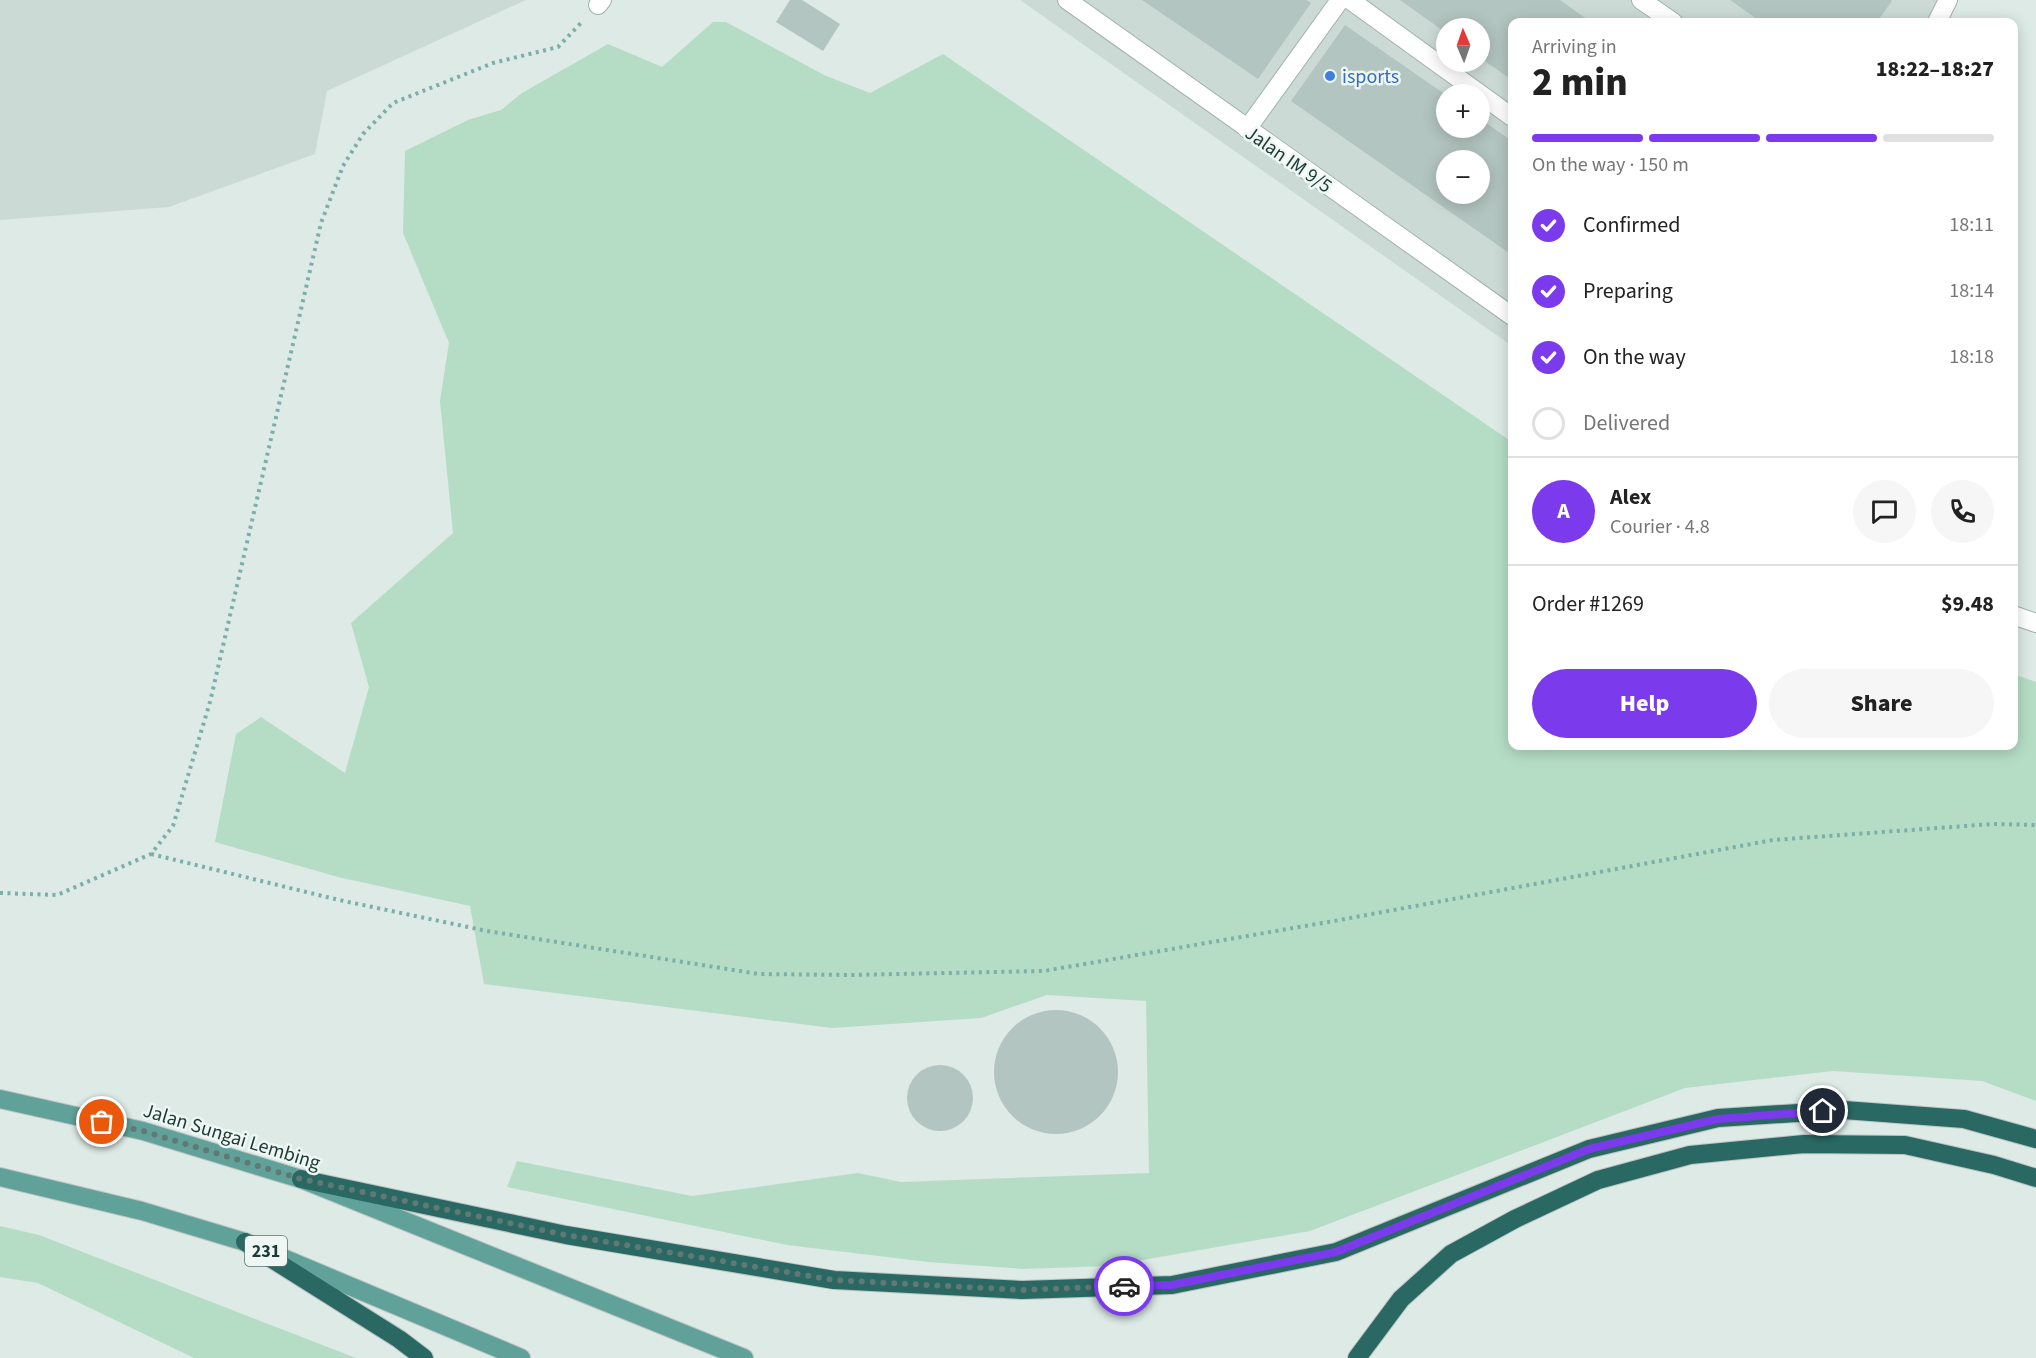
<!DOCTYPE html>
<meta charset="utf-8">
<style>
:root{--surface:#fff;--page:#f6f6f6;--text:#222;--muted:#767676;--line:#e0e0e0;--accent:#7c3aed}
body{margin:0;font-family:"Source Sans 3",sans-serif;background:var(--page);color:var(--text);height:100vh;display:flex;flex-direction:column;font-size:22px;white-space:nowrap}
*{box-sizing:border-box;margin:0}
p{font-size:20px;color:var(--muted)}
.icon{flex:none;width:33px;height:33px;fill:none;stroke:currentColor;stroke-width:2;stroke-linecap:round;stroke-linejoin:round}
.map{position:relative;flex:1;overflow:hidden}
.side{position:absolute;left:1508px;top:18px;width:510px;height:732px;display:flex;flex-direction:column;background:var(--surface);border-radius:12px;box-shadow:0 3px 15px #0003}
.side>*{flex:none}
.needle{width:39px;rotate:358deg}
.controls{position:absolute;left:1436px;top:18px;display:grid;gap:12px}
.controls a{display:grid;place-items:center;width:54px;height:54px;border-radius:50%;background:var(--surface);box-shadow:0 3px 15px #0003;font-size:30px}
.pin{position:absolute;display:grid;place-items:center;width:51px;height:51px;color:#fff;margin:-26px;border:3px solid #fff;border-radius:50%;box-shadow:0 2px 6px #0007}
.courier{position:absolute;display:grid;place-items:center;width:60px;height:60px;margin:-30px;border:4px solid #7c3aed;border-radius:50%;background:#fff;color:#222;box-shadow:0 2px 8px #0007}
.head em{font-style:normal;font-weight:800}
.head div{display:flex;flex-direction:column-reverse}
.head{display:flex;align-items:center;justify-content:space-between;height:102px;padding:0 24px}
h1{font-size:39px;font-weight:800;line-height:45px}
.bar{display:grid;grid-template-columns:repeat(4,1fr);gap:9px 6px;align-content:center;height:72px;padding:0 24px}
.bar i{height:8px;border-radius:4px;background:var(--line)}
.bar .selected{background:var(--accent)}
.bar p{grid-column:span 4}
.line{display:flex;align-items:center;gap:15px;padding:0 24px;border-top:2px solid var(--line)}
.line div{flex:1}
.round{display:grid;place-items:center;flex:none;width:63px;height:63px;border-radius:32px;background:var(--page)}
ol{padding:0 24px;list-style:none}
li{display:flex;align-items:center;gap:18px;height:66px}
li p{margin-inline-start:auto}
li .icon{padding:6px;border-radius:50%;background:var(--accent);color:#fff;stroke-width:4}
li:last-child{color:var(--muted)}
li i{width:33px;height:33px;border:3px solid var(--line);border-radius:50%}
.primary-button{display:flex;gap:12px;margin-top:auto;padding:12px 24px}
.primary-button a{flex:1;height:69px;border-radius:36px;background:var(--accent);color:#fff;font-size:24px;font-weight:800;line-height:69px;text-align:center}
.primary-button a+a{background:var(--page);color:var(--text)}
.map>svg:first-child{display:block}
</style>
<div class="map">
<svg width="2036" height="1358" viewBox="0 0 2036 1358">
<rect width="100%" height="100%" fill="#ddeae6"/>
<!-- built -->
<g fill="#ccdad5" fill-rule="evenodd">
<path d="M0,0h526l-199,91 -12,63 -146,53 -169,13z"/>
<path d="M1020,0h927l-10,22h-425v324zM1446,28h33v34h-33zM1446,94h33v34h-33zM1446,160h33v34h-33z"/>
</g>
<!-- green -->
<g fill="#b5ddc5">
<path d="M713,22h13l98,53 46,18 73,-39 569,388v304h501v-72l23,8v419l-54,-20 -149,-10 -148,17 -375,143 -202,35 -84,3 -96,-7 -141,-17 -280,-58 10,-26 175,35 166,-23 43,9 248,-9 -3,-172 -99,-6 -66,23 -149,10 -348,-44 -14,-78 -132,-29 -123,-35 21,-108 25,-17 84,56 24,-86 -18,-64 102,-90 -13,-132 9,-58 -46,-110 2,-82 63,-31 33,-10 21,-17 86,-49 54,23z"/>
<path d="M0,1226l39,9 317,123h-162l-156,-75 -38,-6z"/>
</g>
<!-- building -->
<g fill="#b3c5c0" fill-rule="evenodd">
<path d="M790,0h12l38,24 -17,27 -47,-29z"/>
<path d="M1142,0h164l5,3 -53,76z"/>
<path d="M1400,0h160l31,22h-79v58l-33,-23v-29h-33v5z"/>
<path d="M1730,0h161l1,1 -15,21h-116z"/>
<path d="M1345,25l101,70v33h33v-10l33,23v114l-221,-154zM1446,160h33v34h-33z"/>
<circle cx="1056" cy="1072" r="62"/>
<circle cx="940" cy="1098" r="33"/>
</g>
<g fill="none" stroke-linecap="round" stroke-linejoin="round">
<defs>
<g id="minor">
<path d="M1067,0l445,316"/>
<path d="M1350,0l162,117"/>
<path d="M1641,0l32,22"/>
<path d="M598,5l4,-5"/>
<path d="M1937,22l11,-22"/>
<path d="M1247,129l93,-129"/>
<path d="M2013,615l23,8"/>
</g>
<g id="major">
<path d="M0,1099l143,32 158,48 443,179"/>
<path d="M0,1177l142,34 103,31 276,116"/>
</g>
<g id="highway">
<path d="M301,1179l265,56 268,45 188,10 150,-5 164,-33 253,-103 129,-31 126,-8 120,9 72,20"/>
<path d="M245,1242l154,97 25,19"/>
<path d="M1357,1358l44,-59 50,-45 64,-35 83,-39 92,-25 114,-11 101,1 89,20 42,13"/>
</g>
</defs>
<!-- minor casing -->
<use href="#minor" stroke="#a0b2ae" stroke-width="20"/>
<!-- major casing -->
<use href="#major" stroke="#bcc4c3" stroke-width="20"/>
<!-- highway casing -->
<use href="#highway" stroke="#bcc4c3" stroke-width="20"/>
<!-- path -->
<g stroke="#7cafa7" stroke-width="4" stroke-dasharray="3 4.5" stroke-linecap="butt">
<path d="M151,854l188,46 148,31 272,43 90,1 195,-4 290,-50 439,-81 220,-16 43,1"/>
<path d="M0,893l57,2 94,-41 22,-28 37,-124 111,-479 22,-57 20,-32 30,-31 100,-40 65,-16 23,-24"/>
</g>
<!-- minor -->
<use href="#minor" stroke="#fff" stroke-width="18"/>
<!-- major -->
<use href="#major" stroke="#60a29a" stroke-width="18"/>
<!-- highway -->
<use href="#highway" stroke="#296863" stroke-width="18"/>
</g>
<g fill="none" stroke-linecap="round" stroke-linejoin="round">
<!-- done -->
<path stroke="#617874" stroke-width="6" stroke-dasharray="0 10.8" d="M102,1122l41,9 158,48 265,56 268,45 188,10 102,-4"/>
<!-- route -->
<path stroke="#7c3aed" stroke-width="8" d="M1124,1286l48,-1 164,-33 253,-103 129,-30 105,-8"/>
</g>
<!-- markers -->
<circle fill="#3f7fe0" stroke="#eef7f4" stroke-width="2" cx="1330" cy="76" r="6"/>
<g text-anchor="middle" stroke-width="5" stroke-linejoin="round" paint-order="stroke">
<!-- shield labels -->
<rect fill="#eef7f4" stroke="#5c7370" stroke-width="1.5" x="245" y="1236" width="42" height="30" rx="4.5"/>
<g font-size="18" font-weight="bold" fill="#1e3a37">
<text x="266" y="1257">231</text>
</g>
<!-- shop labels -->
<g font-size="20" fill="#366cbe" stroke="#eef7f4" text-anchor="start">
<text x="1342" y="83">isports</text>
</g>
<!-- street labels -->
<g font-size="20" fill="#1e3a37" stroke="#eef7f4">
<text transform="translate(1289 159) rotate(35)" y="7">Jalan IM 9/5</text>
<text transform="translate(232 1136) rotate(17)" y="7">Jalan Sungai Lembing</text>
</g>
</g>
</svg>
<div class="controls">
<a><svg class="needle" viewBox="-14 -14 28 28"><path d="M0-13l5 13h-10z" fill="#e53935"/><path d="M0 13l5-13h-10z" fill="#767676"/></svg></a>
<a>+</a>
<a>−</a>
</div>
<div class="pin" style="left:102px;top:1122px;background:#ea580c"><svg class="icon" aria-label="bag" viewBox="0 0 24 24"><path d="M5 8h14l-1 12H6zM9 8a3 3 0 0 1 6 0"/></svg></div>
<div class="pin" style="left:1823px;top:1111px;background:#1f2937"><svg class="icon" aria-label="home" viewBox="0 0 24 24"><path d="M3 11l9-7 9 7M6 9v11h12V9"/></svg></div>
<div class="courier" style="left:1124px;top:1286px"><svg class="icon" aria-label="car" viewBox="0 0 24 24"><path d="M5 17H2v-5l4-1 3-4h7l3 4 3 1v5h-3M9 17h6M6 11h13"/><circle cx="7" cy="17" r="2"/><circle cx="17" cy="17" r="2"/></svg></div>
<section class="side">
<div class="head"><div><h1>2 min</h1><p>Arriving in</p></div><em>18:22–18:27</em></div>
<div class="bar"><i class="selected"></i><i class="selected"></i><i class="selected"></i><i></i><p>On the way · 150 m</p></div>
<ol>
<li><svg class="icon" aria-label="check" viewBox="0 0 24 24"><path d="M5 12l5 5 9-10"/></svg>Confirmed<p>18:11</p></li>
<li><svg class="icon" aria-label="check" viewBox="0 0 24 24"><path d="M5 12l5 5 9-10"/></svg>Preparing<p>18:14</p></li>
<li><svg class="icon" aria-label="check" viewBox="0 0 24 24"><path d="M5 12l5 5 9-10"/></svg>On the way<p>18:18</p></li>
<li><i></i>Delivered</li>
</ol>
<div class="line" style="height:108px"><b class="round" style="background:var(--accent);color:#fff">A</b><div><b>Alex</b><p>Courier · 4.8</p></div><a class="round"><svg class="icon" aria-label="chat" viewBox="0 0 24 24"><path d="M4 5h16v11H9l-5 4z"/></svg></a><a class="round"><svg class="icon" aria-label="phone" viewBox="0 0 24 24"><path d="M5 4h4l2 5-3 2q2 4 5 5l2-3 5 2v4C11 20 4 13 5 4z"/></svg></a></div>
<div class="line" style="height:78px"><div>Order #1269</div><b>$9.48</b></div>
<div class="primary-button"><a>Help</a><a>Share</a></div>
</section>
</div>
